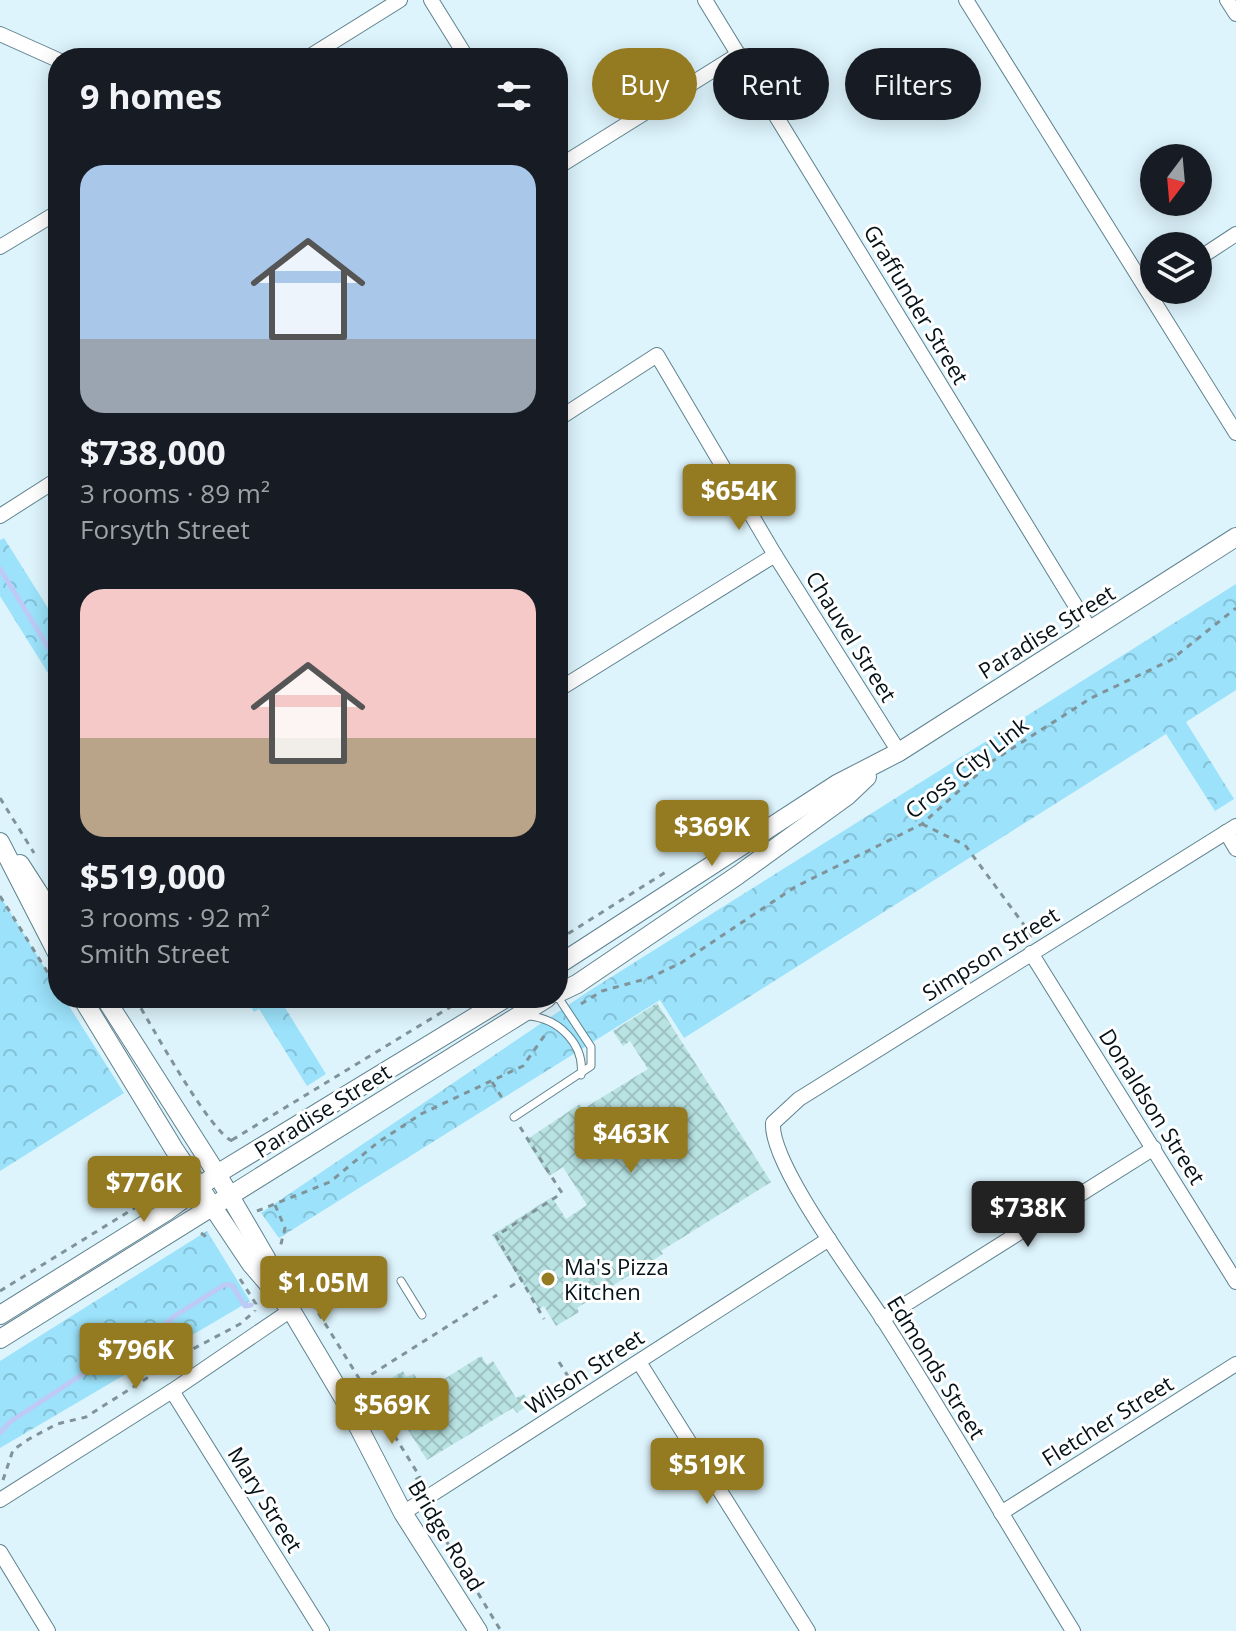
<!DOCTYPE html>
<meta charset="utf-8">
<style>
body{margin:0;font-family:"Open Sans",sans-serif;background:#242831;color:#f1f3f6;height:100vh;display:flex;flex-direction:column;font-size:30px;white-space:nowrap}
*{box-sizing:border-box;margin:0}
p{font-size:26px;color:#9ea1a6}
.icon{flex:none;width:44px;height:44px;fill:none;stroke:currentColor;stroke-width:2;stroke-linecap:round;stroke-linejoin:round}
.map{position:relative;flex:1;overflow:hidden}
.side{position:absolute;left:48px;top:48px;width:520px;height:960px;display:flex;flex-direction:column;background:#171b24;border-radius:32px;box-shadow:0 4px 20px #0003}
.side>*{flex:none}
.banner{position:absolute;left:592px;top:48px;width:524px;height:72px;display:flex;gap:16px}
.needle{width:52px;rotate:196deg}
.tools{position:absolute;left:1140px;top:144px;display:grid;gap:16px}
.tools a{display:grid;place-items:center;width:72px;height:72px;border-radius:50%;background:#171b24;box-shadow:0 4px 20px #0003;font-size:40px}
.price{position:absolute;translate:-50% -68px;padding:0 18px;border-radius:8px;background:#947b22;color:#fff;font-size:26px;line-height:52px;filter:drop-shadow(0 2px 4px #0008)}
.price::after{content:'';position:absolute;left:50%;top:48px;width:24px;height:18px;margin-left:-12px;background:inherit;clip-path:polygon(0 0,100% 0,50% 100%)}
.price.active{background:#222;color:#fff}
ul{padding:0;list-style:none}
li{display:grid;align-content:center;gap:16px;height:424px;padding:0 32px}
li span{display:grid;place-items:center;height:248px;border-radius:24px;color:#555}
li>.icon{margin-inline-start:auto}
span .icon{width:144px;height:144px;fill:#fffc;stroke-width:1}
li b{font-size:34px}
h2{display:flex;justify-content:space-between;align-items:center;height:96px;padding:0 32px;font-size:34px}
.pill{padding:0 28px;border-radius:36px;background:#171b24;box-shadow:0 4px 20px #0003;font-size:28px;line-height:72px}
.pill.active{background:#947b22;color:#fff}
.map>svg:first-child{display:block}
.park{fill:url(#park-crowns)}
.lines{fill:none;stroke-linecap:round;stroke-linejoin:round}
.stream{stroke:#becaf5;stroke-width:5}
.building{fill:url(#building-cross-hatch)}
.service-casing{stroke:#5f828e;stroke-width:9}
.minor-casing{stroke:#5f828e;stroke-width:16}
.tertiary-casing{stroke:#5f828e;stroke-width:20}
.path{stroke:#80939a;stroke-width:3;stroke-dasharray:6 6;stroke-linecap:butt}
.service{stroke:#fff;stroke-width:7}
.minor{stroke:#fff;stroke-width:14}
.tertiary{stroke:#fff;stroke-width:18}
.poi-dot{fill:#947b22;stroke:#fff;stroke-width:3}
.labels{text-anchor:middle;dominant-baseline:central;stroke-width:6;stroke-linejoin:round;paint-order:stroke}
.street-label{font-size:22px;fill:#051217;stroke:#fff}
.poi-label{font-size:22px;fill:#051217;stroke:#fff;text-anchor:start}
</style>
<div class="map">
<svg width="1236" height="1631" viewBox="0 0 1236 1631">
<defs>
<pattern id="park-crowns" width="20" height="18" patternUnits="userSpaceOnUse" patternTransform="scale(2)"><rect width="20" height="18" fill="#9be2fa"/><path d="M2 6a3 3 0 1 1 6 0M12 15a3 3 0 1 1 6 0" fill="none" stroke="#84c1d6"/></pattern>
<pattern id="building-cross-hatch" width="8" height="8" patternUnits="userSpaceOnUse" patternTransform="scale(2)"><rect width="8" height="8" fill="#b9e3e3"/><path d="M0 0l8 8M0 8l8-8" fill="none" stroke="#9ec2c2"/></pattern>
</defs>
<rect width="100%" height="100%" fill="#ddf4fc"/>
<g class="park">
<path d="M4,538L58,624V689L0,596V540Z"/>
<path d="M1236,584V690L1186,722L1234,799L1215,811L1166,734L684,1038L660,1000L279,1238L261,1213L589,991Z"/>
<path d="M0,896L58,989V998H64L124,1093L0,1171Z"/>
<path d="M246,998H279L326,1074L307,1086L259,1009L254,1012Z"/>
<path d="M207,1231L250,1301L0,1448V1361Z"/>
</g>
<g class="lines">
<g class="stream">
<path d="M0,569L58,663"/>
<path d="M0,1433L10,1422L92,1368L121,1364L140,1352L173,1317L224,1285H232L245,1306L251,1305"/>
</g>
</g>
<g class="building">
<path d="M657,1003L771,1182L661,1251L663,1254L577,1308L579,1312L556,1326L544,1306L539,1309L492,1235L552,1197L566,1219L587,1205L563,1167L549,1176L526,1140L580,1104L583,1109L648,1069L630,1041L623,1046L613,1031Z"/>
<path d="M481,1356L487,1365L493,1361L516,1398L524,1394L530,1404L517,1413L513,1408L427,1460L380,1385L403,1371L406,1377L414,1374L425,1391Z"/>
</g>
<g class="lines">
<g class="service-casing">
<g id="service">
<path d="M528,1016C559,1018 585,1045 581,1075"/>
<path d="M514,1117L591,1066V1047L558,997"/>
<path d="M401,1281L422,1315"/>
</g>
</g>
<g class="minor-casing">
<g id="minor">
<path d="M431,0L467,58"/>
<path d="M705,0L1091,631"/>
<path d="M966,0L1236,433"/>
<path d="M1227,0L1236,14"/>
<path d="M0,34L58,60"/>
<path d="M307,58L400,0"/>
<path d="M558,167L739,54"/>
<path d="M0,247L58,212"/>
<path d="M1198,259L1236,234"/>
<path d="M558,419L657,355L775,555L899,752"/>
<path d="M0,516L58,479"/>
<path d="M558,690L775,555"/>
<path d="M1226,832L1236,849"/>
<path d="M1031,953L1236,1282"/>
<path d="M882,1319L1154,1148"/>
<path d="M639,1362L808,1631"/>
<path d="M172,1391L322,1631"/>
<path d="M0,1500L172,1391L291,1310"/>
<path d="M403,1513L829,1239"/>
<path d="M1001,1513L1236,1364"/>
<path d="M0,1552L48,1631"/>
<path d="M1073,1631C1009,1527 948,1421 882,1318C857,1279 770,1164 773,1123L799,1099L1236,826"/>
</g>
</g>
<g class="tertiary-casing">
<g id="tertiary">
<path d="M0,842L58,955"/>
<path d="M20,864L58,923"/>
<path d="M558,965L837,784L899,752L1236,537"/>
<path d="M558,993L577,984L738,875L847,796L867,777"/>
<path d="M82,998L174,1149L251,1264L291,1310L344,1399L403,1513L478,1631"/>
<path d="M105,998L217,1174L266,1258L278,1286"/>
<path d="M0,1315L167,1211L217,1174L506,998"/>
<path d="M0,1339L547,998"/>
</g>
</g>
<g class="path">
<path d="M0,798L34,853"/>
<path d="M922,824L965,845L1030,933V939"/>
<path d="M0,896L58,989"/>
<path d="M558,940L669,870"/>
<path d="M135,998C150,1023 212,1136 233,1141"/>
<path d="M581,1004L602,991L649,978L681,963L795,887L922,824L991,762L1091,698L1171,660L1236,608"/>
<path d="M492,1082L504,1101"/>
<path d="M520,1127L562,1193L496,1236L544,1319"/>
<path d="M232,1140L465,998"/>
<path d="M167,1192L163,1185L170,1173"/>
<path d="M275,1205L285,1228L280,1248"/>
<path d="M257,1211L330,1182L377,1143L421,1114L523,1066L547,1032"/>
<path d="M201,1233L211,1240"/>
<path d="M287,1262L420,1477L415,1480L417,1486"/>
<path d="M240,1279L256,1304L255,1311"/>
<path d="M510,1287L522,1279"/>
<path d="M0,1291L146,1201L163,1185"/>
<path d="M559,1362L571,1381"/>
<path d="M363,1383L372,1374L497,1295"/>
<path d="M3,1480L13,1450L29,1439L57,1424L86,1417L191,1350L240,1324L255,1311"/>
<path d="M428,1511L501,1631"/>
</g>
<use href="#service" class="service"/>
<use href="#minor" class="minor"/>
<use href="#tertiary" class="tertiary"/>
</g>
<circle class="poi-dot" cx="548" cy="1279" r="8"/>
<g class="labels">
<g class="street-label">
<text transform="translate(917 304) rotate(59)">Graffunder Street</text>
<text transform="translate(1046 631) rotate(-32)">Paradise Street</text>
<text transform="translate(852 636) rotate(58)">Chauvel Street</text>
<text transform="translate(966 767) rotate(-38)">Cross City Link</text>
<text transform="translate(990 953) rotate(-32)">Simpson Street</text>
<text transform="translate(1153 1106) rotate(58)">Donaldson Street</text>
<text transform="translate(322 1110) rotate(-32)">Paradise Street</text>
<text transform="translate(937 1367) rotate(58)">Edmonds Street</text>
<text transform="translate(584 1371) rotate(-33)">Wilson Street</text>
<text transform="translate(1107 1420) rotate(-32)">Fletcher Street</text>
<text transform="translate(266 1499) rotate(58)">Mary Street</text>
<text transform="translate(447 1535) rotate(59)">Bridge Road</text>
</g>
<g class="poi-label">
<text x="564" y="1266">Ma's Pizza<tspan x="564" dy="25">Kitchen</tspan></text>
</g>
</g>
</svg>
<div class="tools">
<a><svg class="needle" viewBox="-14 -14 28 28"><path d="M0-13l5 13h-10z" fill="#e53935"/><path d="M0 13l5-13h-10z" fill="#9ea1a6"/></svg></a>
<a><svg class="icon" aria-label="layers" viewBox="0 0 24 24"><path d="M12 4l9 5-9 5-9-5zM3 14l9 5 9-5"/></svg></a>
</div>
<b class="price" style="left:739px;top:532px">$654K</b>
<b class="price" style="left:712px;top:868px">$369K</b>
<b class="price" style="left:631px;top:1175px">$463K</b>
<b class="price" style="left:144px;top:1224px">$776K</b>
<b class="price active" style="left:1028px;top:1249px">$738K</b>
<b class="price" style="left:324px;top:1324px">$1.05M</b>
<b class="price" style="left:136px;top:1391px">$796K</b>
<b class="price" style="left:392px;top:1446px">$569K</b>
<b class="price" style="left:707px;top:1506px">$519K</b>
<div class="banner">
<a class="pill active">Buy</a>
<a class="pill">Rent</a>
<a class="pill">Filters</a>
</div>
<section class="side">
<h2>9 homes<svg class="icon" aria-label="filters" viewBox="0 0 24 24"><path d="M4 7h16M4 17h16"/><circle cx="9" cy="7" r="2"/><circle cx="15" cy="17" r="2"/></svg></h2>
<ul>
<li><span style="background:linear-gradient(#a9c7e8 70%,#9aa5b1 0)"><svg class="icon" aria-label="home" viewBox="0 0 24 24"><path d="M3 11l9-7 9 7M6 9v11h12V9"/></svg></span><div><b>$738,000</b><p>3 rooms · 89 m²</p><p>Forsyth Street</p></div></li>
<li><span style="background:linear-gradient(#f6c9c9 60%,#b9a48a 0)"><svg class="icon" aria-label="home" viewBox="0 0 24 24"><path d="M3 11l9-7 9 7M6 9v11h12V9"/></svg></span><div><b>$519,000</b><p>3 rooms · 92 m²</p><p>Smith Street</p></div></li>
</ul>
</section>
</div>
